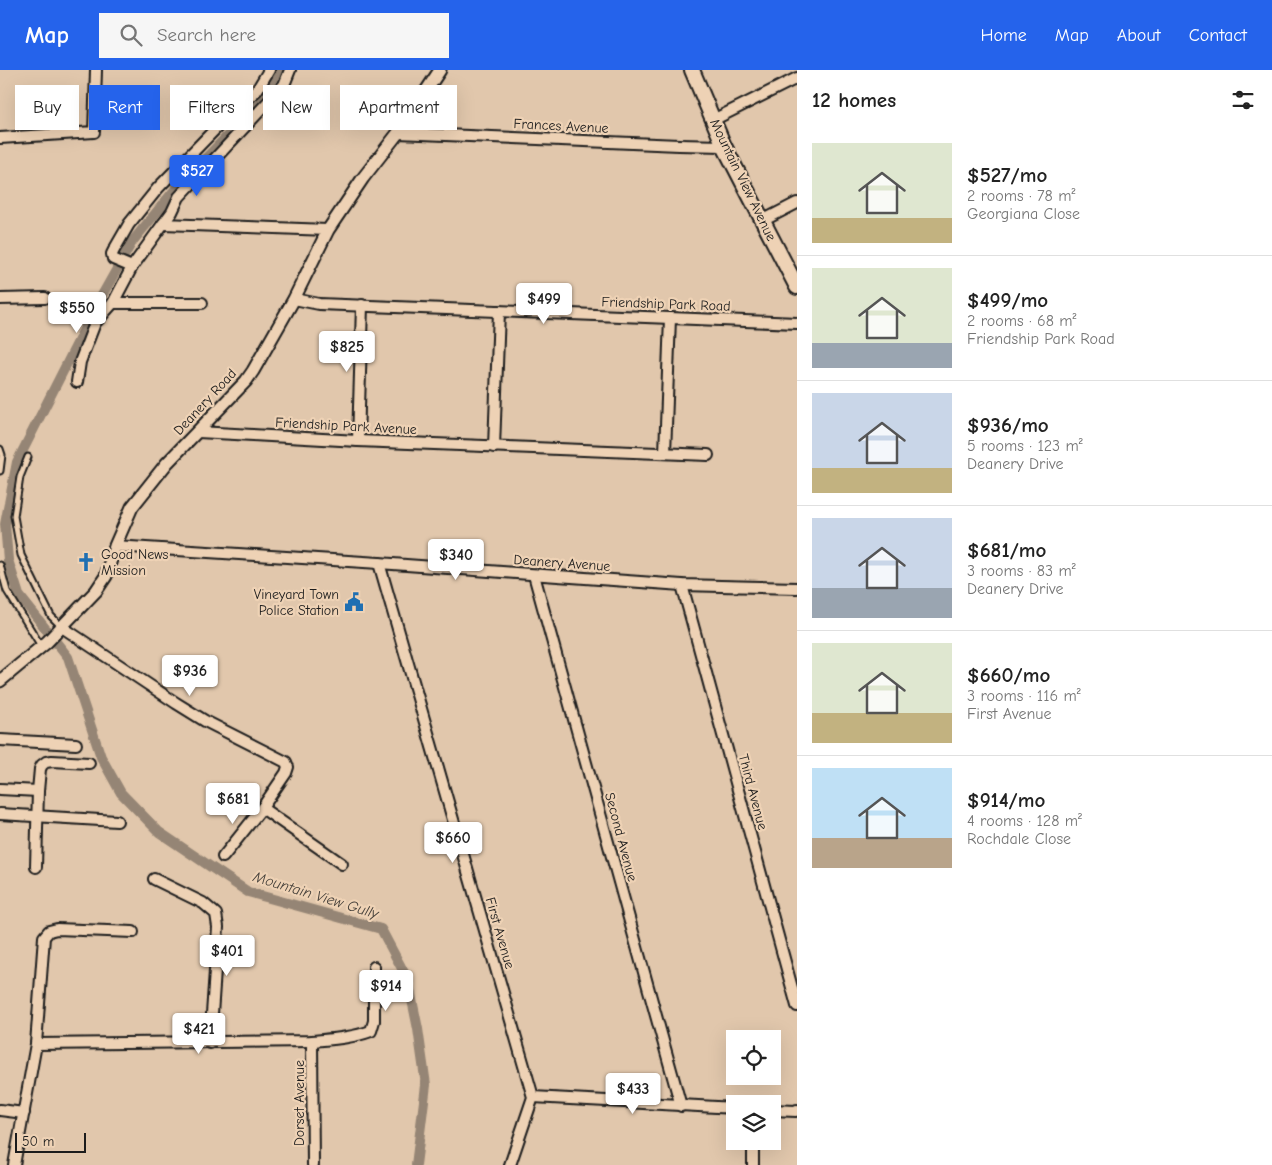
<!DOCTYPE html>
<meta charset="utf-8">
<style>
body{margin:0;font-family:"Comic Neue",sans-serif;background:#f6f6f6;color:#222;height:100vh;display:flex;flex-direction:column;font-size:19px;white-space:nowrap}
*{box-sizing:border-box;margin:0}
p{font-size:16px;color:#767676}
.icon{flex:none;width:28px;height:28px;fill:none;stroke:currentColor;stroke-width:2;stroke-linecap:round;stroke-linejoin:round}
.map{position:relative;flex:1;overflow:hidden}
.panel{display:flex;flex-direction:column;background:#fff;width:475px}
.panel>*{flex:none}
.guide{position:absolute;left:15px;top:15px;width:475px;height:45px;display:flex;gap:10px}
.tools{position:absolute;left:726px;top:960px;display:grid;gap:10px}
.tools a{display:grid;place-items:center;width:55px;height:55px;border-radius:0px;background:#fff;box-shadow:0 5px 20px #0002;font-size:25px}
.scale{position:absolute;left:15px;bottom:12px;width:71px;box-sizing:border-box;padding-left:5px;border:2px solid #1c1c1c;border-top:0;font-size:14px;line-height:18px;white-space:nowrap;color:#1c1c1c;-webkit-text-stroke:4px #eed2b5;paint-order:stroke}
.price{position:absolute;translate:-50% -42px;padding:0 11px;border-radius:5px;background:#fff;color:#222;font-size:16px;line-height:32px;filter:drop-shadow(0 1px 2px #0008)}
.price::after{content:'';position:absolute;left:50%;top:30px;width:15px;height:11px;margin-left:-8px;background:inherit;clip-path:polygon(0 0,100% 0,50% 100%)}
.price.selected{background:#2563eb;color:#fff}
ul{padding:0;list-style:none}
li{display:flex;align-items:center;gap:15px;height:125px;padding:0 15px}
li+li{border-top:1px solid #e0e0e0}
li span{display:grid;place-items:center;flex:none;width:140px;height:100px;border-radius:0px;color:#555}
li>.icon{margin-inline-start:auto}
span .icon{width:60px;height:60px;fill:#fffc;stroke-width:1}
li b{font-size:21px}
h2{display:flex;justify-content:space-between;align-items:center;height:60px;padding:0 15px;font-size:21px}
.pill{padding:0 18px;border-radius:0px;background:#fff;box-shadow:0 5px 20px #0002;font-size:18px;line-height:45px}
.pill.selected{background:#2563eb;color:#fff}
header{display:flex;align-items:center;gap:30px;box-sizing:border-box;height:70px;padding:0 25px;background:#2563eb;color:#fff}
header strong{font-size:24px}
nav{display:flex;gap:28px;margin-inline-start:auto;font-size:18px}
.search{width:350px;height:45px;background:#f6f6f6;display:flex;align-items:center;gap:12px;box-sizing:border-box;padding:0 18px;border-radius:0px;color:#767676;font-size:19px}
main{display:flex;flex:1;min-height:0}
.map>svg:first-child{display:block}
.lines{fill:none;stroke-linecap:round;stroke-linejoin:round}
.canal{stroke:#958574;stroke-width:10}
.service-casing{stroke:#1c1c1c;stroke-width:9}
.minor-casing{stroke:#1c1c1c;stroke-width:14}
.tertiary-casing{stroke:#1c1c1c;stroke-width:15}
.secondary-casing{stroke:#1c1c1c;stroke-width:18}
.service{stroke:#eed2b5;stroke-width:5}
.minor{stroke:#eed2b5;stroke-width:10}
.tertiary{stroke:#eed2b5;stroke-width:11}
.secondary{stroke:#eed2b5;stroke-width:14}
.labels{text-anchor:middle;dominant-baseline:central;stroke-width:4.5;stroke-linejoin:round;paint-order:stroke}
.street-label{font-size:14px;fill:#1c1c1c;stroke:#eed2b5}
.poi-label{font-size:14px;fill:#1c1c1c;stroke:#eed2b5;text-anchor:start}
.water-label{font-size:15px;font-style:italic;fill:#46413b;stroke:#eed2b5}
</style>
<header>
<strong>Map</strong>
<div class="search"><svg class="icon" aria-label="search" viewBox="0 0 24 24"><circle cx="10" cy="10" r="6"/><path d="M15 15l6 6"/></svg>Search here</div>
<nav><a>Home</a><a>Map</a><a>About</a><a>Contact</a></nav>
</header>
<main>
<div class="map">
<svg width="797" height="1095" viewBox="0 0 797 1095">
<rect width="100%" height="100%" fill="#e1c7ac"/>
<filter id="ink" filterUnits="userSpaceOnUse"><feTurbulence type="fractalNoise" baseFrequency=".02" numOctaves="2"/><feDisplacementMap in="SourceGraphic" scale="10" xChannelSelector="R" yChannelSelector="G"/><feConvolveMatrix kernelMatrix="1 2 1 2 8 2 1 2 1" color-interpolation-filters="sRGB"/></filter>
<g filter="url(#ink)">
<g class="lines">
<path class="canal" d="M281,0L270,22L173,122L132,172L96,236L17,392L5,454L8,490L19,525L68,587L101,687L121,723L159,762L248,822L381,859L408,910L418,959L426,1015L416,1095"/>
<g class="service-casing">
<g id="service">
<path d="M0,379L2,385L0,401"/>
<path d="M28,387L20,407L14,446L21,485L51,546L62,557"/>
<path d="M0,495L7,521L41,576"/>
</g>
</g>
<g class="minor-casing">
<g id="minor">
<path d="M290,0L284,15L179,127L172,142L163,154L328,160"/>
<path d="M713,50L797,8"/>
<path d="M398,63L679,75L724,76"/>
<path d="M0,68L94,62L96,0"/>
<path d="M762,151L797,133"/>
<path d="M163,154L132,197L113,233H202"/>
<path d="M132,197L113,189L112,184L114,180L129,154L158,118L225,49L257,20L269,0"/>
<path d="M0,229L45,228"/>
<path d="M294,229L319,234L797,253"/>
<path d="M77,312L80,292L95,253L113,233"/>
<path d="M198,362L358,371L708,385"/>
<path d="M358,371L362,235"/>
<path d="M494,377L499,241"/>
<path d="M665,383L670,248"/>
<path d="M115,476L379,493L682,515L797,518"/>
<path d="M379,493L533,1027L510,1095"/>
<path d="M534,505L681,1036"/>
<path d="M682,515L797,936"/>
<path d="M62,557L176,633L205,651L286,692L288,697L286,703L262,738L223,787"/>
<path d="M0,670L76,674"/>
<path d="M0,719L38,721"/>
<path d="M262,738L342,794"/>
<path d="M0,744L117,751"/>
<path d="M36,797L38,721L40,699L42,695L46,692L52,691L89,693"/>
<path d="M154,809L203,833L216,844L218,857L210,973"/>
<path d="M312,971L313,1095"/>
<path d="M36,974L312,971C332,969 352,968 371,961L374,951V897"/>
<path d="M533,1027L735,1038"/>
<path d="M0,1040L24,1043"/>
<path d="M772,1040L796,1041L797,1040"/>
<path d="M753,1071V1095"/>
<path d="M14,1095L36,974L44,867L49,861L57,859L133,862"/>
</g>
</g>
<g class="tertiary-casing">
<path id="tertiary" d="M0,611L47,572L96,521L106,506L115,476L132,437L167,393L246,311L253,301L294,229L328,160L363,108L398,63L440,0"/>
</g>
<g class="secondary-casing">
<path id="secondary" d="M692,0L724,76L797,217"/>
</g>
<use href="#service" class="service"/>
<use href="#minor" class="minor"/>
<use href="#tertiary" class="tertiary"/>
<use href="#secondary" class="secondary"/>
</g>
</g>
<defs>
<g id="church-bare" transform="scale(1.5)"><path d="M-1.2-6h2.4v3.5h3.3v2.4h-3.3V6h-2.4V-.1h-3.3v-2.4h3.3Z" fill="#1f6fb2" stroke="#eed2b5" stroke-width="2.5" paint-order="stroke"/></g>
<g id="civic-bare" transform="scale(1.5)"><path d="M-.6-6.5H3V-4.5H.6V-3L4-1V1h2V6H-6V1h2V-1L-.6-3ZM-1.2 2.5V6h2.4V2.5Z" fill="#1f6fb2" stroke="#eed2b5" stroke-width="2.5" paint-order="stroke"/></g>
</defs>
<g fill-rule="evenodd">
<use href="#church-bare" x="86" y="492"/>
<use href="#civic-bare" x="354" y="532"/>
</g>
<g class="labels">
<g class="street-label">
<text transform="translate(561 56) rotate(3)">Frances Avenue</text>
<text transform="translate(743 110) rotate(64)">Mountain View Avenue</text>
<text transform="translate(666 234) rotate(2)">Friendship Park Road</text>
<text transform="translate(205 332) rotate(-47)">Deanery Road</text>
<text transform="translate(346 356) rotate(3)">Friendship Park Avenue</text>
<text transform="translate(562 493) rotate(4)">Deanery Avenue</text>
<text transform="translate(753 722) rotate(75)">Third Avenue</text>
<text transform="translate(621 767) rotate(75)">Second Avenue</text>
<text transform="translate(500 863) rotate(74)">First Avenue</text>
<text transform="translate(299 1033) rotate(-90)">Dorset Avenue</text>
</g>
<g class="poi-label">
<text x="101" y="484">Good News<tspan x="101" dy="16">Mission</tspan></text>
<text x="339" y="524" text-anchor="end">Vineyard Town<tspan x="339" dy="16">Police Station</tspan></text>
</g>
<g class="water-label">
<text transform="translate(316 825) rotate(17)">Mountain View Gully</text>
</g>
</g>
</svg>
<div class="tools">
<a><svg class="icon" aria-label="locate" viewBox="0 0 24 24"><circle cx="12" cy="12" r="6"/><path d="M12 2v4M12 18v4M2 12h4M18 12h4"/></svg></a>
<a><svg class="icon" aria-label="layers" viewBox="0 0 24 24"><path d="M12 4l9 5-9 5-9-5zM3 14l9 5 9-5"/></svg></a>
</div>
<div class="scale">50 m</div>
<b class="price selected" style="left:197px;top:127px">$527</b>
<b class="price" style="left:544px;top:255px">$499</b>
<b class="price" style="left:77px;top:264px">$550</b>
<b class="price" style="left:347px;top:303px">$825</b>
<b class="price" style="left:456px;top:511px">$340</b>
<b class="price" style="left:190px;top:627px">$936</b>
<b class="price" style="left:233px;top:755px">$681</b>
<b class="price" style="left:453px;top:794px">$660</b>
<b class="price" style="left:227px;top:907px">$401</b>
<b class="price" style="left:386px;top:942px">$914</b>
<b class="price" style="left:199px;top:985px">$421</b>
<b class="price" style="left:633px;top:1045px">$433</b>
<div class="guide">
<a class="pill">Buy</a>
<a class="pill selected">Rent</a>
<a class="pill">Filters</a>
<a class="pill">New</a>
<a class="pill">Apartment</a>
</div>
</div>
<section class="panel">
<h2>12 homes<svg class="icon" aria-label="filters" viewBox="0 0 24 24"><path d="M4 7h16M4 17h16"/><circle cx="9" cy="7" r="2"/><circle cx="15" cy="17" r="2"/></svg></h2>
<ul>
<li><span style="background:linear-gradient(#dfe7d0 75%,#c2b280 0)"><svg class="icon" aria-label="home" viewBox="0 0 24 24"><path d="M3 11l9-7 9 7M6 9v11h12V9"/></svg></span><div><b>$527/mo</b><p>2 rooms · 78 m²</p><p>Georgiana Close</p></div></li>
<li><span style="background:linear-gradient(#dfe7d0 75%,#9aa5b1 0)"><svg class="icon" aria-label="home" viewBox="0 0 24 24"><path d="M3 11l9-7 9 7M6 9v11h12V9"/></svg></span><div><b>$499/mo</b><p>2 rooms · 68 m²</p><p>Friendship Park Road</p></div></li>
<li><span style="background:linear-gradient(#c9d6e8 75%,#c2b280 0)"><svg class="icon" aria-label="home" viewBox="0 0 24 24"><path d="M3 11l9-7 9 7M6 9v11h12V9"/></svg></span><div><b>$936/mo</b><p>5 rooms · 123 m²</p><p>Deanery Drive</p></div></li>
<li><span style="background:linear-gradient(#c9d6e8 70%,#9aa5b1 0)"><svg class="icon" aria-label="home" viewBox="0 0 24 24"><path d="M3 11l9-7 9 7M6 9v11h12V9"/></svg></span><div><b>$681/mo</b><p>3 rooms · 83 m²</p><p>Deanery Drive</p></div></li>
<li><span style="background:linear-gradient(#dfe7d0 70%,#c2b280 0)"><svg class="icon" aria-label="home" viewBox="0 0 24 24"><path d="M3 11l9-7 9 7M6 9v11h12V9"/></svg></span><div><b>$660/mo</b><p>3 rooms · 116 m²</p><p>First Avenue</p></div></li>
<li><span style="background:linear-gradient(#bfe0f5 70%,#b9a48a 0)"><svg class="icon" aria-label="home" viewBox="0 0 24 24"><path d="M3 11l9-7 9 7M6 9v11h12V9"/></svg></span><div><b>$914/mo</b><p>4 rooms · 128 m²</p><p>Rochdale Close</p></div></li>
</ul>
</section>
</main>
